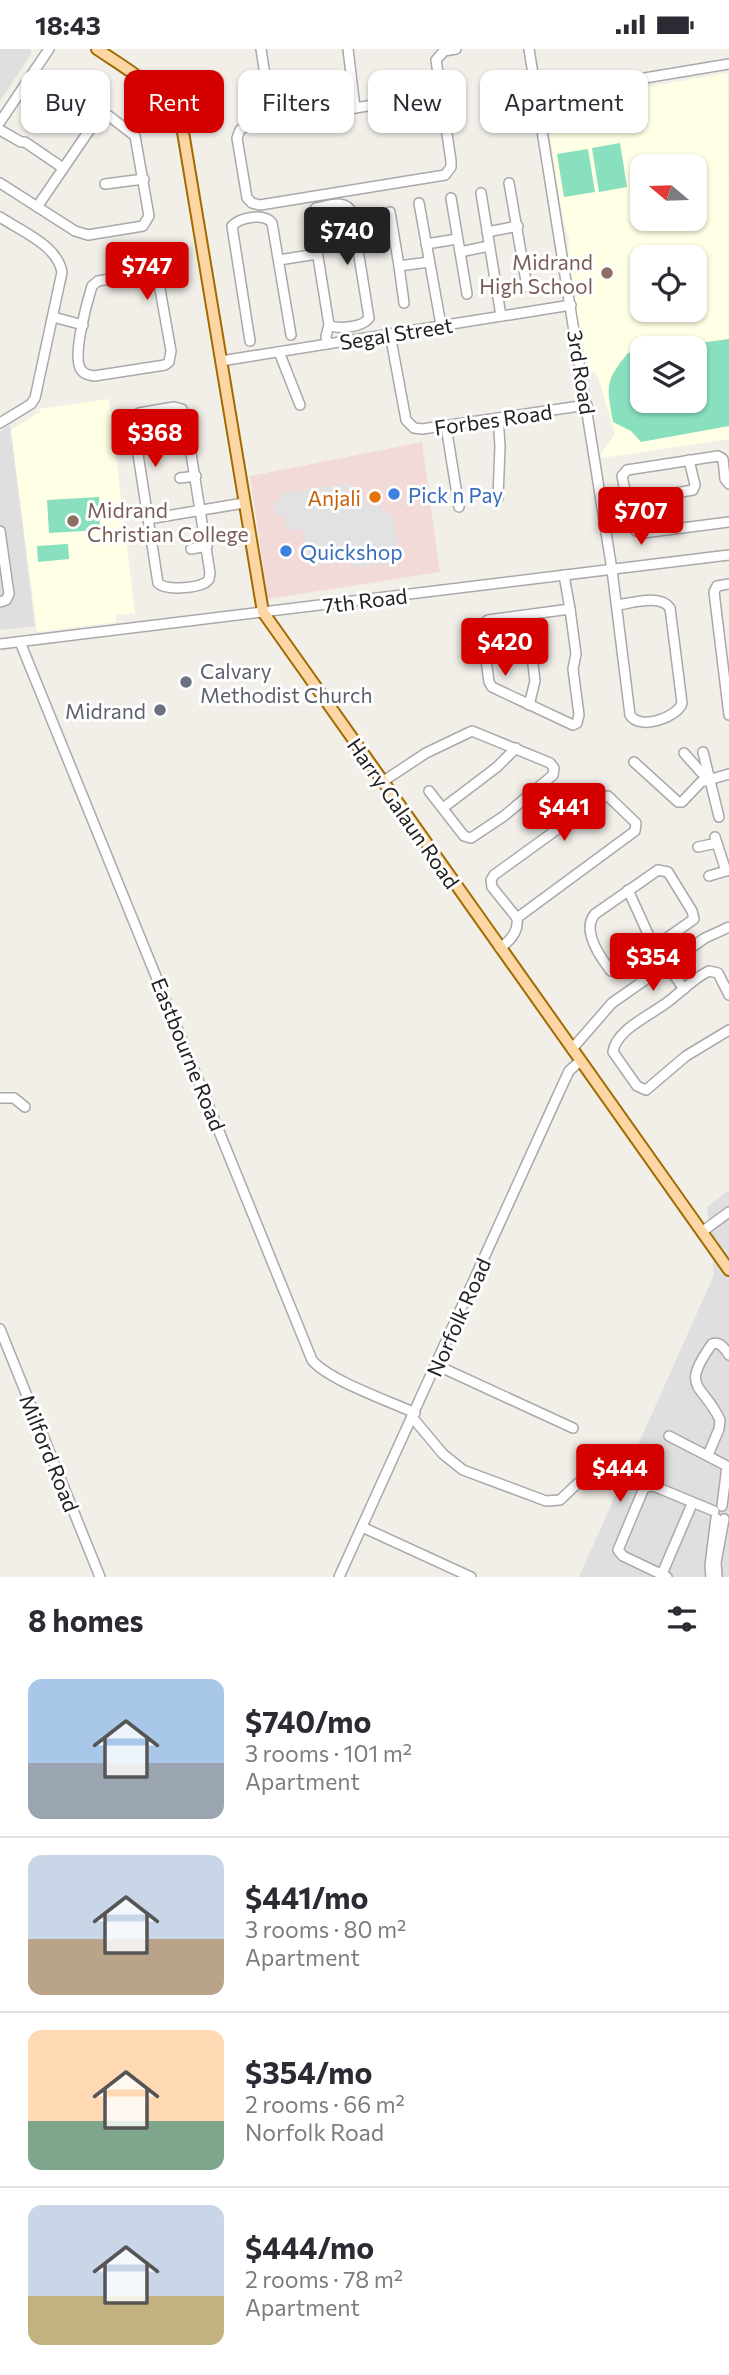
<!DOCTYPE html>
<meta charset="utf-8">
<style>
body{margin:0;font-family:Commissioner,sans-serif;background:#f2f2f3;color:#2b2b33;height:100vh;display:flex;flex-direction:column;font-size:26px;white-space:nowrap}
*{box-sizing:border-box;margin:0}
p{font-size:23px;color:#7c7c81}
.icon{flex:none;width:38px;height:38px;fill:none;stroke:currentColor;stroke-width:2;stroke-linecap:round;stroke-linejoin:round}
.map{position:relative;height:1528px;overflow:hidden}
.details{display:flex;flex-direction:column;background:#fff;flex:1}
.details>*{flex:none}
.top-card{position:absolute;left:21px;top:21px;width:688px;height:63px;display:flex;gap:14px}
.needle{width:46px;rotate:289deg}
.buttons{position:absolute;left:630px;top:105px;display:grid;gap:14px}
.buttons a{display:grid;place-items:center;width:77px;height:77px;border-radius:14px;background:#fff;box-shadow:0 2px 5px #0004;font-size:35px}
.price{position:absolute;translate:-50% -60px;padding:0 16px;border-radius:7px;background:#d40000;color:#fff;font-size:23px;line-height:46px;filter:drop-shadow(0 2px 4px #0008)}
.price::after{content:'';position:absolute;left:50%;top:42px;width:21px;height:16px;margin-left:-10px;background:inherit;clip-path:polygon(0 0,100% 0,50% 100%)}
.price.on{background:#222;color:#fff}
ul{padding:0;list-style:none}
li{display:flex;align-items:center;gap:21px;height:175px;padding:0 28px}
li+li{border-top:2px solid #e1e1e2}
li span{display:grid;place-items:center;flex:none;width:196px;height:140px;border-radius:14px;color:#555}
li>.icon{margin-inline-start:auto}
span .icon{width:84px;height:84px;fill:#fffc;stroke-width:1}
li b{font-size:30px}
h2{display:flex;justify-content:space-between;align-items:center;height:84px;padding:0 28px;font-size:30px}
.pill{padding:0 24px;border-radius:14px;background:#fff;box-shadow:0 2px 5px #0004;font-size:24px;line-height:63px}
.pill.on{background:#d40000;color:#fff}
.status{display:flex;justify-content:space-between;align-items:center;height:49px;padding:0 35px;background:#fff;direction:ltr}
.status svg{height:19px;fill:currentColor}
.map>svg:first-child{display:block}
.residential{fill:#e0dfdf}
.commercial{fill:#f2dad9}
.education{fill:#ffffe5;fill-rule:evenodd}
.pitch{fill:#88e0be}
.parking{fill:#e2e2e2}
.lines{fill:none;stroke-linecap:round;stroke-linejoin:round}
.minor-casing{stroke:#a9a9a9;stroke-width:12}
.major-casing{stroke:#a06b00;stroke-width:14}
.minor{stroke:#fff;stroke-width:9}
.major{stroke:#fcd6a4;stroke-width:10}
.education-dot{fill:#8d6e63;stroke:#fff;stroke-width:2.5}
.shop-dot{fill:#3f7fe0;stroke:#fff;stroke-width:2.5}
.food-dot{fill:#e8710a;stroke:#fff;stroke-width:2.5}
.worship-dot{fill:#6b7280;stroke:#fff;stroke-width:2.5}
.labels{text-anchor:middle;dominant-baseline:central;stroke-width:6;stroke-linejoin:round;paint-order:stroke}
.education-label{font-size:21px;fill:#785e54;stroke:#fff;text-anchor:end}
.street-label{font-size:21px;fill:#222;stroke:#fff}
.shop-label{font-size:21px;fill:#366cbe;stroke:#fff;text-anchor:start}
.food-label{font-size:21px;fill:#c56008;stroke:#fff;text-anchor:end}
.worship-label{font-size:21px;fill:#5b616d;stroke:#fff;text-anchor:start}
</style>
<div class="status"><b>18:43</b><svg viewBox="0 0 49 12"><path d="M0 12V9h3v3zM5 12V6h3v6zM10 12V3h3v9zM15 12V0h3v12zM26 1h20v11H26zM47 4h2v5h-2z"/></svg></div>
<div class="map">
<svg width="729" height="1528" viewBox="0 0 729 1528">
<rect width="100%" height="100%" fill="#f2efe9"/>
<g class="residential">
<path d="M0,0H30L31,5L0,52Z"/>
<path d="M10,376L35,577L0,581V383Z"/>
<path d="M729,1141V1528H579L714,1226L707,1158Z"/>
</g>
<path class="commercial" d="M422,393L440,523L268,550L250,427Z"/>
<g class="education">
<path d="M728,24L729,390L602,409L601,404L615,385L598,328L595,323L582,322L568,200L569,189L564,176L549,82L548,59L553,54ZM642,117H695V170H642ZM642,208H695V261H642ZM642,299H695V352H642Z"/>
<path d="M109,350L135,564L116,566V573L37,583L11,381L40,363L39,360Z"/>
</g>
<g class="pitch">
<path d="M620,94L627,138L599,143L592,99Z"/>
<path d="M588,100L595,143L564,148L557,105Z"/>
<path d="M729,290V377L641,393L631,382L613,373C607,337 604,333 628,304L642,302V352H695V299H662Z"/>
<path d="M99,448L100,481L49,484L47,451Z"/>
<path d="M68,495L69,510L38,513L37,497Z"/>
</g>
<path class="parking" d="M347,435L368,449L365,455L370,458L373,453L393,467L401,512L355,518L348,513L309,516L302,480L287,482L284,466L276,467L273,453L282,451L281,445Z"/>
<g class="lines">
<g class="minor-casing">
<g id="minor">
<path d="M261,0L272,72"/>
<path d="M348,0L355,59"/>
<path d="M529,0L612,521L630,666C640,682 678,668 682,654L670,559C660,545 633,554 617,556"/>
<path d="M440,45L246,77L240,81L237,89L247,149L252,154L260,156L445,126L451,118V112L436,11L444,2L456,0"/>
<path d="M537,47L729,15"/>
<path d="M0,73L49,0"/>
<path d="M0,81L21,93H25L63,119"/>
<path d="M0,134L75,182L88,186L143,177L149,167L135,87L109,67H99L37,158"/>
<path d="M509,134L527,238"/>
<path d="M105,135L144,130"/>
<path d="M481,144L501,267"/>
<path d="M451,149L467,245"/>
<path d="M419,154L441,276"/>
<path d="M390,163L399,217"/>
<path d="M0,168C21,182 57,196 62,223L35,349L31,355L0,374"/>
<path d="M487,183L518,177"/>
<path d="M426,195L457,190"/>
<path d="M460,203L489,197"/>
<path d="M279,211L317,205"/>
<path d="M146,224L153,225L158,229L171,302L169,313L165,316L94,327C88,326 83,325 80,319C73,304 87,253 92,237L98,232Z"/>
<path d="M404,254L399,217L429,213"/>
<path d="M53,268L83,276"/>
<path d="M390,285L406,371L414,379L422,380L587,356"/>
<path d="M250,292L232,177C240,168 264,164 272,174L291,286"/>
<path d="M327,295L326,287L329,276L311,165L316,159C329,157 346,149 352,164L369,269C363,278 339,281 329,276"/>
<path d="M279,303L300,356"/>
<path d="M221,312L571,256"/>
<path d="M174,358L182,360L185,367L210,524C209,529 210,531 205,534C195,539 166,542 158,534L133,373L139,364Z"/>
<path d="M498,369L500,397L498,449"/>
<path d="M446,377L459,458"/>
<path d="M174,395L190,392"/>
<path d="M180,429L196,427"/>
<path d="M729,435L725,430L723,410L718,407L627,421L622,427L632,476L636,482L643,484L729,473"/>
<path d="M602,457L693,441L695,436L689,411"/>
<path d="M148,470L244,454"/>
<path d="M0,482L9,545L6,551L0,553"/>
<path d="M191,500L207,497"/>
<path d="M564,526L570,560"/>
<path d="M570,560L576,605L573,620L579,666L577,674L573,676L492,638L489,633L482,581L483,575L488,571Z"/>
<path d="M527,566L535,632L529,656"/>
<path d="M20,593L312,1311C328,1331 389,1352 415,1364"/>
<path d="M0,595L729,506"/>
<path d="M729,666L714,543L717,537L729,535"/>
<path d="M703,703L719,768"/>
<path d="M684,704L708,731"/>
<path d="M634,713L678,753H682L701,733L729,725"/>
<path d="M382,733L426,704L472,682L550,714L554,719L553,726L504,767L471,789L464,787L429,742"/>
<path d="M608,747L636,774L635,782L517,869L492,838L491,831L494,826L599,750Z"/>
<path d="M443,759L497,718L516,699"/>
<path d="M715,788L726,822"/>
<path d="M698,798L717,794"/>
<path d="M658,821L668,823L692,862L694,870L623,920L617,923L611,922C600,908 581,881 595,865Z"/>
<path d="M709,827L729,821"/>
<path d="M628,841L654,898L684,940"/>
<path d="M500,899C510,892 519,883 517,869"/>
<path d="M729,946L718,924L709,922C694,929 682,942 669,952C653,965 616,980 613,1003L637,1037L646,1041L686,1007L729,981"/>
<path d="M572,1000L612,954L705,889L729,878"/>
<path d="M0,1049H14L25,1058"/>
<path d="M703,1182L729,1163"/>
<path d="M0,1280L100,1528"/>
<path d="M436,1316L573,1379"/>
<path d="M412,1368L443,1405L463,1421L546,1452L560,1451L578,1434"/>
<path d="M669,1387L727,1417L722,1457"/>
<path d="M708,1406L719,1380L720,1371C703,1334 679,1341 712,1295C720,1292 725,1300 729,1306"/>
<path d="M362,1478L471,1528"/>
<path d="M662,1525L692,1455"/>
<path d="M339,1528L557,1048L569,1022L580,1012"/>
<path d="M667,1528L623,1507L618,1501L644,1439L651,1437L656,1438L714,1462"/>
<path d="M711,1528L710,1517L716,1469"/>
<path d="M717,1528L716,1513L724,1470"/>
</g>
</g>
<g class="major-casing">
<path id="major" d="M97,0C131,23 168,42 183,83L263,563L729,1221"/>
</g>
<use href="#minor" class="minor"/>
<use href="#major" class="major"/>
</g>
<g class="education-dot">
<circle cx="607" cy="224" r="7"/>
<circle cx="73" cy="472" r="7"/>
</g>
<g class="shop-dot">
<circle cx="394" cy="445" r="7"/>
<circle cx="286" cy="502" r="7"/>
</g>
<circle class="food-dot" cx="375" cy="448" r="7"/>
<g class="worship-dot">
<circle cx="186" cy="633" r="7"/>
<circle cx="160" cy="661" r="7"/>
</g>
<g class="labels">
<g class="education-label">
<text x="593" y="212">Midrand<tspan x="593" dy="24">High School</tspan></text>
<text x="87" y="460" text-anchor="start">Midrand<tspan x="87" dy="24">Christian College</tspan></text>
</g>
<g class="street-label">
<text transform="translate(396 284) rotate(-9)">Segal Street</text>
<text transform="translate(582 323) rotate(81)">3rd Road</text>
<text transform="translate(493 370) rotate(-8)">Forbes Road</text>
<text transform="translate(365 551) rotate(-7)">7th Road</text>
<text transform="translate(404 764) rotate(55)">Harry Galaun Road</text>
<text transform="translate(189 1005) rotate(68)">Eastbourne Road</text>
<text transform="translate(458 1268) rotate(-66)">Norfolk Road</text>
<text transform="translate(50 1404) rotate(68)">Milford Road</text>
</g>
<g class="shop-label">
<text x="408" y="445">Pick n Pay</text>
<text x="300" y="502">Quickshop</text>
</g>
<g class="food-label">
<text x="361" y="448">Anjali</text>
</g>
<g class="worship-label">
<text x="200" y="621">Calvary<tspan x="200" dy="24">Methodist Church</tspan></text>
<text x="146" y="661" text-anchor="end">Midrand</text>
</g>
</g>
</svg>
<div class="buttons">
<a><svg class="needle" viewBox="-14 -14 28 28"><path d="M0-13l5 13h-10z" fill="#e53935"/><path d="M0 13l5-13h-10z" fill="#7c7c81"/></svg></a>
<a><svg class="icon" aria-label="locate" viewBox="0 0 24 24"><circle cx="12" cy="12" r="6"/><path d="M12 2v4M12 18v4M2 12h4M18 12h4"/></svg></a>
<a><svg class="icon" aria-label="layers" viewBox="0 0 24 24"><path d="M12 4l9 5-9 5-9-5zM3 14l9 5 9-5"/></svg></a>
</div>
<b class="price on" style="left:347px;top:218px">$740</b>
<b class="price" style="left:147px;top:253px">$747</b>
<b class="price" style="left:155px;top:420px">$368</b>
<b class="price" style="left:641px;top:498px">$707</b>
<b class="price" style="left:505px;top:629px">$420</b>
<b class="price" style="left:564px;top:794px">$441</b>
<b class="price" style="left:653px;top:944px">$354</b>
<b class="price" style="left:620px;top:1455px">$444</b>
<div class="top-card">
<a class="pill">Buy</a>
<a class="pill on">Rent</a>
<a class="pill">Filters</a>
<a class="pill">New</a>
<a class="pill">Apartment</a>
</div>
</div>
<section class="details">
<h2>8 homes<svg class="icon" aria-label="filters" viewBox="0 0 24 24"><path d="M4 7h16M4 17h16"/><circle cx="9" cy="7" r="2"/><circle cx="15" cy="17" r="2"/></svg></h2>
<ul>
<li><span style="background:linear-gradient(#a9c7e8 60%,#9aa5b1 0)"><svg class="icon" aria-label="home" viewBox="0 0 24 24"><path d="M3 11l9-7 9 7M6 9v11h12V9"/></svg></span><div><b>$740/mo</b><p>3 rooms · 101 m²</p><p>Apartment</p></div></li>
<li><span style="background:linear-gradient(#c9d6e8 60%,#b9a48a 0)"><svg class="icon" aria-label="home" viewBox="0 0 24 24"><path d="M3 11l9-7 9 7M6 9v11h12V9"/></svg></span><div><b>$441/mo</b><p>3 rooms · 80 m²</p><p>Apartment</p></div></li>
<li><span style="background:linear-gradient(#ffd9b3 65%,#7fa58c 0)"><svg class="icon" aria-label="home" viewBox="0 0 24 24"><path d="M3 11l9-7 9 7M6 9v11h12V9"/></svg></span><div><b>$354/mo</b><p>2 rooms · 66 m²</p><p>Norfolk Road</p></div></li>
<li><span style="background:linear-gradient(#c9d6e8 65%,#c2b280 0)"><svg class="icon" aria-label="home" viewBox="0 0 24 24"><path d="M3 11l9-7 9 7M6 9v11h12V9"/></svg></span><div><b>$444/mo</b><p>2 rooms · 78 m²</p><p>Apartment</p></div></li>
</ul>
</section>
